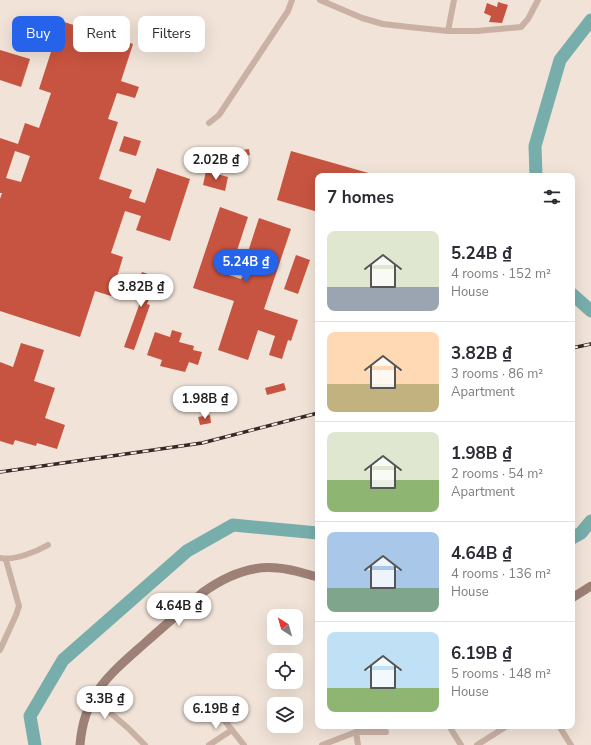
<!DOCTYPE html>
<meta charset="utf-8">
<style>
body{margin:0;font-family:"Nunito Sans",sans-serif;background:#f7f7f7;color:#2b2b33;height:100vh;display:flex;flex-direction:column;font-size:15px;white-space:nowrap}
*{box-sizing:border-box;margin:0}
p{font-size:13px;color:#7c7c81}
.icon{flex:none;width:22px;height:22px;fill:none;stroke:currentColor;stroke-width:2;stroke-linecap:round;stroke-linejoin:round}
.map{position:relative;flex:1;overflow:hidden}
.sheet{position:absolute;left:315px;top:173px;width:260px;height:556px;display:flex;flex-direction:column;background:#fff;border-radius:8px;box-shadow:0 4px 16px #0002}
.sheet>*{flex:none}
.top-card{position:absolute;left:12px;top:16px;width:243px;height:36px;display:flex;gap:8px}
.needle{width:26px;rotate:323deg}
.fabs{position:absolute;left:267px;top:609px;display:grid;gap:8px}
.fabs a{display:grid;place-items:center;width:36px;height:36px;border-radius:8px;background:#fff;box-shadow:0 4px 16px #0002;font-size:20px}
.price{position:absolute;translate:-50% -34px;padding:0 9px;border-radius:14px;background:#fff;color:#222;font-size:13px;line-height:26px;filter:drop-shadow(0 1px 2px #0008)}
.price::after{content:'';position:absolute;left:50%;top:24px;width:12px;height:9px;margin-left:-6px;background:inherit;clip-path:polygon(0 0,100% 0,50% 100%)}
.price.on{background:#2563eb;color:#fff}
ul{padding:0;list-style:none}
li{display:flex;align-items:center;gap:12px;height:100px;padding:0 12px}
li+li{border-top:1px solid #e1e1e2}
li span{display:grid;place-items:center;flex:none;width:112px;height:80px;border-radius:8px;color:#555}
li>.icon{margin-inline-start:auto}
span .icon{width:48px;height:48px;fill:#fffc;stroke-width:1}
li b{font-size:17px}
h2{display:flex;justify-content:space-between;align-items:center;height:48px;padding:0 12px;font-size:17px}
.tag{padding:0 14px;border-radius:8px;background:#fff;box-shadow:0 4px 16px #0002;font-size:14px;line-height:36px}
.tag.on{background:#2563eb;color:#fff}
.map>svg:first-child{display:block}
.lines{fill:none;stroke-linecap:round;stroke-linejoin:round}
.river{stroke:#77aeab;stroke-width:13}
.building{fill:#c75440;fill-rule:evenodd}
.street{stroke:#c9b1a4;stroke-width:6}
.secondary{stroke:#9d8076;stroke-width:9}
.rail-casing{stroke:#342926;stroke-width:3.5}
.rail{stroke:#f9ede4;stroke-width:2;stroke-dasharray:6;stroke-linecap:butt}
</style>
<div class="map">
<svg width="591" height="745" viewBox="0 0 591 745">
<rect width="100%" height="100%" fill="#f1e3d8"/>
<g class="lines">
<g class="river">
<path d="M536,176L535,146L560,60L591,20"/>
<path d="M572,294L591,311"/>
<path d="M572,538L581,533L591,521"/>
<path d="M35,745L30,716L63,660L187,551L233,525L318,533"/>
</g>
</g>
<g class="building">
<path d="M498,2L508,5L502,23L489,22L491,16L484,13L487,3L497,7Z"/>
<path d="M61,21L133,44L121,81L139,87L135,98L117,93L108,119L118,122L99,179L132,190L129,198L145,203L157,168L190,179L170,241L136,230L141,216L125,211L111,253L123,257L111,296L95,291L80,337L0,311V199L2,193H0V138L18,144L25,123L39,128L51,93L39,89ZM15,151L30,156L21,182L6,178Z"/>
<path d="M0,50L30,59L21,87L0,80Z"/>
<path d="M124,136L141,141L136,156L119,151Z"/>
<path d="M249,149L250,155L236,157L235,151Z"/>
<path d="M291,151L372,174V176H318V212L277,200Z"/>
<path d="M206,171L228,177L225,191L203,185Z"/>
<path d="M220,207L248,217L229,275L241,279L242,277L246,278L251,263L245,261L259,218L291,229L264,309L298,320L291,341L288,340L282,359L269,355L275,336L258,330L248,360L218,350L234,301L193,288Z"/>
<path d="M296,255L310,260L298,294L284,289Z"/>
<path d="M142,272L157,277L147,304L150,305L134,350L124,347L142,297L134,294Z"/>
<path d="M172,330L182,333L179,342L194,346L193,350L202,352L198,365L189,362L185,372L160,366L162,360L147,355L155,332L170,337Z"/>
<path d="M21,343L44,350L34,381L55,388L45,418L65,425L57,449L37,443L36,446L15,440L13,445L0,441V362L13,367Z"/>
<path d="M284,383L286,390L267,395L265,388Z"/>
<path d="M210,415L211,423L200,425L198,417Z"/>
</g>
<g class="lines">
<g class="street">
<path d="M320,0L362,18L383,24L409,27L448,31H477L521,27L528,19L538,0"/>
<path d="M448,31L454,0"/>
<path d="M209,123L219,115L288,11L292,0"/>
<path d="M0,558C13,561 36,552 48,545"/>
<path d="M0,650L16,615L19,606L6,560"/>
<path d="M93,698L128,728L145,745"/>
<path d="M224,720L244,745"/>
<path d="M449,726L461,745"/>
<path d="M559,726L571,745"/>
<path d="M356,732L358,745"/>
<path d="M209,745L232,730"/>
<path d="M322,745L356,732H386"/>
<path d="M477,745L507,726"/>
</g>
<g class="secondary">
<path d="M572,598L591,586"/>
<path d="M80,745C84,694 109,675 145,643C164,626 183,610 202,593C224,577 251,565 278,568C292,569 305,574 318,577"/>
</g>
<g class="rail-casing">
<g id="rail">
<path d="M572,348L591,344"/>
<path d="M0,472L202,443L318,413"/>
</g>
</g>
<use href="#rail" class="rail"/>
</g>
</svg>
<div class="fabs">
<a><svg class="needle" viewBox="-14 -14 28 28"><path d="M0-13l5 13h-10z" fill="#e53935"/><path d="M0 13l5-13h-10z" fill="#7c7c81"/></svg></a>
<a><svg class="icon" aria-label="locate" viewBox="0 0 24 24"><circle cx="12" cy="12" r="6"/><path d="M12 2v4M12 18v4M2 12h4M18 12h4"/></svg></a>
<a><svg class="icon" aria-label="layers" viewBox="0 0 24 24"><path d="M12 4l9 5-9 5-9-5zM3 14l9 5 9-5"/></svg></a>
</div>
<b class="price" style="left:216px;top:181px">2.02B ₫</b>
<b class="price on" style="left:246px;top:283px">5.24B ₫</b>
<b class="price" style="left:141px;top:308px">3.82B ₫</b>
<b class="price" style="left:205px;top:420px">1.98B ₫</b>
<b class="price" style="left:179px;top:627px">4.64B ₫</b>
<b class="price" style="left:105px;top:720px">3.3B ₫</b>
<b class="price" style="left:216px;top:730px">6.19B ₫</b>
<div class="top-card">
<a class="tag on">Buy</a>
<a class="tag">Rent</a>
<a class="tag">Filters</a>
</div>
<section class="sheet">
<h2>7 homes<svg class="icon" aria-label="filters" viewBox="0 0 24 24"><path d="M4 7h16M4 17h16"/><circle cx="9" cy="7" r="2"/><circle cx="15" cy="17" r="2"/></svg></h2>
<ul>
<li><span style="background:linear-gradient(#dfe7d0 70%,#9aa5b1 0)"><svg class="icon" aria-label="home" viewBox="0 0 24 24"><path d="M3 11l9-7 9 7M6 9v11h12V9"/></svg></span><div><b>5.24B ₫</b><p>4 rooms · 152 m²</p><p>House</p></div></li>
<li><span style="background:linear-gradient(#ffd9b3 65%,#c2b280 0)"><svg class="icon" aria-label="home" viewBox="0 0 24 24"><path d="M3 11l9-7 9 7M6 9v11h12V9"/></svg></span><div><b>3.82B ₫</b><p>3 rooms · 86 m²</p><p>Apartment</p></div></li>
<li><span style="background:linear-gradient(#dfe7d0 60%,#8fb573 0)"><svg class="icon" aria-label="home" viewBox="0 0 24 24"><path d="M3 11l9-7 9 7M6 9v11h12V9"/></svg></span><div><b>1.98B ₫</b><p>2 rooms · 54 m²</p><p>Apartment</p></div></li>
<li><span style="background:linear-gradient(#a9c7e8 70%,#7fa58c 0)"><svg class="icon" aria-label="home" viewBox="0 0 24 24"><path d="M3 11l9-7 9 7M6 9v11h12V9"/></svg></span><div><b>4.64B ₫</b><p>4 rooms · 136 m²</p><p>House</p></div></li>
<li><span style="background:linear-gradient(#bfe0f5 70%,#8fb573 0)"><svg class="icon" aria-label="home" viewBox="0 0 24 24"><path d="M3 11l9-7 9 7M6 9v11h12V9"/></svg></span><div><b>6.19B ₫</b><p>5 rooms · 148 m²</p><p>House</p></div></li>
</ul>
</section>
</div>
